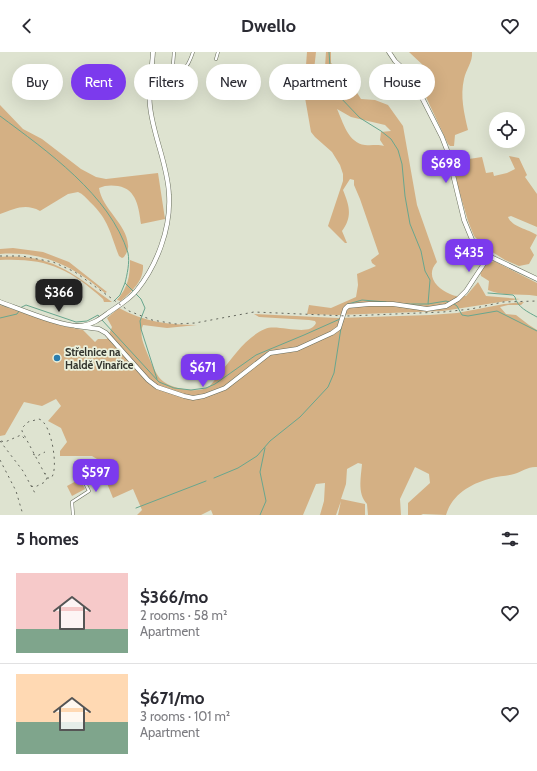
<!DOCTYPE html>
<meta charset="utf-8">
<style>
body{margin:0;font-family:Cabin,sans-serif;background:#f7f7f7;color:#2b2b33;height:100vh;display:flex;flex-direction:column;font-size:15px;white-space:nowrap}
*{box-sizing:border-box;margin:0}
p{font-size:13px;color:#7c7c81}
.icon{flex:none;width:22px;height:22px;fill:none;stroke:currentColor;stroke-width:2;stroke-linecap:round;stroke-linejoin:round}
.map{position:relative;height:463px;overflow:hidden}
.sheet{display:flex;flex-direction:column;background:#fff;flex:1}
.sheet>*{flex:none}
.guide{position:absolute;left:12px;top:12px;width:513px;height:36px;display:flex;gap:8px}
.controls{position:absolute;left:489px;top:60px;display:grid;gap:8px}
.controls a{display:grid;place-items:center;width:36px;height:36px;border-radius:50%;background:#fff;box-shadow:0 4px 16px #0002;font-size:20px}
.price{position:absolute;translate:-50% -34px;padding:0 9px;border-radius:8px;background:#7c3aed;color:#fff;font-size:13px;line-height:26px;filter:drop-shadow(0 1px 2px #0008)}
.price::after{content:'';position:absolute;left:50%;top:24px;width:12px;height:9px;margin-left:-6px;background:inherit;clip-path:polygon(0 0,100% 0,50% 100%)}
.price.on{background:#222;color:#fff}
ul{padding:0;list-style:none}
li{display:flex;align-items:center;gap:12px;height:100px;padding:0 16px}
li+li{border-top:1px solid #e1e1e2}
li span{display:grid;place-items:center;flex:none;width:112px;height:80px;border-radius:0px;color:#555}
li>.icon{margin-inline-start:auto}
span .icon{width:48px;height:48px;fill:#fffc;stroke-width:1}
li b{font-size:17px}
h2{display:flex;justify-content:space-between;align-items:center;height:48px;padding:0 16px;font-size:17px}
.tag{padding:0 14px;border-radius:18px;background:#fff;box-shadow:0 4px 16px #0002;font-size:14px;line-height:36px}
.tag.on{background:#7c3aed;color:#fff}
header{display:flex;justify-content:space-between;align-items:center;height:52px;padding:0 16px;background:#fff;font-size:18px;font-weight:700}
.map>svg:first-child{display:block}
.green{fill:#d4b084;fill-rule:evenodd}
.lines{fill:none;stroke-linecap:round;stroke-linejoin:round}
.stream{stroke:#68a68e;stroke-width:1}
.street-casing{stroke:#676c5b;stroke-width:3.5}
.secondary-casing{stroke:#676c5b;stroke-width:5}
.street{stroke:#fff;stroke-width:2.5}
.secondary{stroke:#fff;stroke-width:4}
.rail{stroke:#64675d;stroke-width:1;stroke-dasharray:2 4;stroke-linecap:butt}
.poi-dot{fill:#2b7dae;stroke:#ebf1dd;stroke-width:1.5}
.labels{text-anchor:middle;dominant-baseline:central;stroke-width:3.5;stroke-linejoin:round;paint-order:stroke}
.poi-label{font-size:11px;font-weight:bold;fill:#32342d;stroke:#ebf1dd;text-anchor:start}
</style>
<header><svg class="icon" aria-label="back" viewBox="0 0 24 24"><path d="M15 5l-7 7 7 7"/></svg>Dwello<svg class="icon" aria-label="heart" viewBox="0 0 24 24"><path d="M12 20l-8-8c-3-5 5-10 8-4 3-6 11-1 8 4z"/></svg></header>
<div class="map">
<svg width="537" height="463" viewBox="0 0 537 463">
<rect width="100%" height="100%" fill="#dee3d0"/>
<g class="green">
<path d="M307,0H316L313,27L324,30L326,0H331V11L335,14L341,16L361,47L375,48L388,53L403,74L417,153L437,210C425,223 436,236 450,242C455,245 461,244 466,244L478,230L486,244L520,247L443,259L338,263L307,262L309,253L331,256L356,245L358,233L357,222L376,214L372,211L371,208L379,202L360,147L354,133V128L350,127L343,138C349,153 353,164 342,179L347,191H345L328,174L343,129V122L340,113L332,100L315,85L311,80L304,40ZM337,57L351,65L385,73L391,79L381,80L380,88L384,94C377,92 372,94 365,93C348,91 343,70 337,57Z"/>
<path d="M409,0H472C473,10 466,17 464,27C460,44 464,61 468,78L455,83L454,94H450L448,92L418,28L417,22L426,16Z"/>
<path d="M0,53L23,77L42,87L81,117L96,125L106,127L158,121L165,167L141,172C139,157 137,137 118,134C112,133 105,133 99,136C102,157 127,172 128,193C129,197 126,202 124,205L122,206L119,204C110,181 109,168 90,150C86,146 83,142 78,140L68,142L40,159C25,151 15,157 0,162Z"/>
<path d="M509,104L519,106L527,123L525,125L537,142V175L511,164L508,165C512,175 528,177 537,183L530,196L534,203L529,212L519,214L505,208L486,196L474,184L468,169L457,132L454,114L456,109L482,105L486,121L493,120L494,124L507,121L515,117Z"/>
<path d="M13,196L43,200L69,210L107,240L105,241C73,214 43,199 0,202V197Z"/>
<path d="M0,205C52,201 73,222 112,250H104L103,247C69,216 46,206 0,208Z"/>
<path d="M130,208L143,213C144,229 132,239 121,249L117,248C128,235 130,225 130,208Z"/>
<path d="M494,209L537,231V244C520,241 505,245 488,238L489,229L481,224L480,220L487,212Z"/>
<path d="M524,250L521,253H508L500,255L506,262L516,263L529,273L537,278V415C529,414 521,420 514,422C507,424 499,424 492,426C472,431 452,442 446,463L423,462L421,463H408V451L430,431L429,422L415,415L400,447L401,463H368L367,452C357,442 361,425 362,412L358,411L347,417L346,432L341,447L365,452V463H338L341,449L336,463H320L324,449L325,431L316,432L303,463H213L211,458L201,463H137L142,458L133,437L113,446L97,407L92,404H60V399L67,390L61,376L48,369L61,354L56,347L42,354L24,350L5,383L0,384V253L63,274L83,278L95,290L98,287H107L112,275L107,266L119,256C144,270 169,273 197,273L167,276L143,273C138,284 146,297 150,308C157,324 160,331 178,336C187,338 200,340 208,335C213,332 216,325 220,321C233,305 246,285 265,277C277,271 310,286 316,271L315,269L309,268L259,265L254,262L338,266L430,263L457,261L504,252Z"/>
<path d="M80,427L85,437L72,444L67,434Z"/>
</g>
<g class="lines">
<g class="stream">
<path d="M329,0L331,28L337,42L360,66L381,79L391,87L398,98L402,112L405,144L410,172L421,199L425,219L430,228L428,252L446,249L449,250"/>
<path d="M0,64C47,99 110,143 128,201C130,210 127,223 125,231L134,240"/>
<path d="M488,241L513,243L515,245C517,255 528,260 537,265"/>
<path d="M136,242L141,247L145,256L140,269L141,277L157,327"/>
<path d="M114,249L120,243L125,231"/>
<path d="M348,252L362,248L386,250"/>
<path d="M405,252H428"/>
<path d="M454,252L457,254L462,263L468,264L497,259L537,279"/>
<path d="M20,256L26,253L76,270L87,269L98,263L100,266"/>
<path d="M341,264L345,254"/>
<path d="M0,266L17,262L19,259"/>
<path d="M102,268L159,330L174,336L191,338L206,336L215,332L256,303L304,283L340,267"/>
<path d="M214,426L238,416L257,404L270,389L300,365L328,335L334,321L341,276"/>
<path d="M136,456L206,429"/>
<path d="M260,463L266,449L260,420L265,396"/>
</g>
<g class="street-casing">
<g id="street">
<path d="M216,7L218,0"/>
<path d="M151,22L158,27"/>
<path d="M172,25L174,0"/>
<path d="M151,32C155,28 159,27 165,26C182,23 188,16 193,0"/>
<path d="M73,463L72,450L89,439L78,417"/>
</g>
</g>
<g class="secondary-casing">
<g id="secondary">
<path d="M389,0L395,9L411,24L442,85L447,98L464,168L473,190L489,204L537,227"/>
<path d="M0,250C20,257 61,275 81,274C92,273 100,267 108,261C118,254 129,248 137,238C157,213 171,176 169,143C168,113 153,84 150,54C148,36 152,18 153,0"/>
<path d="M76,274L99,277L106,281L148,328L157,335L184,344L193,346L204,344L225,336L270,301L297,297L332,281L339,276L345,257L348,254L369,252H393L427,257L446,254L458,247L466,239L489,204"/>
</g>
</g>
<use href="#street" class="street"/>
<use href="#secondary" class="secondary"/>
<g class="rail">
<path d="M0,204H22L53,210L75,220L129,259L152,268L176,272L195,271L254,260L347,264L443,260L471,257L503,250L537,249"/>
<path d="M39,367C52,371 59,419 51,426H47L22,379V376L28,370Z"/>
<path d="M0,389L23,419L36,443"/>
<path d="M1,389L5,390L21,383L26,388"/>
<path d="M33,402L37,404L45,400"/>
<path d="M0,408L16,439L23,463"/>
<path d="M31,434L35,435L45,430L47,426L45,421"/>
</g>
</g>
<circle class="poi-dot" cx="57" cy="306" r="4"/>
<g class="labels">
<g class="poi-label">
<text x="65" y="300">Střelnice na<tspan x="65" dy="13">Haldě Vinařice</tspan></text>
</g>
</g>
</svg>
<div class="controls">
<a><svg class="icon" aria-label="locate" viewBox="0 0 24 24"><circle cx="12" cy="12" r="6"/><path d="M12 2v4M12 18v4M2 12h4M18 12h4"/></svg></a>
</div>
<b class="price" style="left:446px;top:132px">$698</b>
<b class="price" style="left:469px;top:221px">$435</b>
<b class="price on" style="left:59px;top:261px">$366</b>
<b class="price" style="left:203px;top:336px">$671</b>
<b class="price" style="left:96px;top:441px">$597</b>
<div class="guide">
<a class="tag">Buy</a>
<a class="tag on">Rent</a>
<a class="tag">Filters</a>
<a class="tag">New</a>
<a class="tag">Apartment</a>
<a class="tag">House</a>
</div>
</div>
<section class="sheet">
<h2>5 homes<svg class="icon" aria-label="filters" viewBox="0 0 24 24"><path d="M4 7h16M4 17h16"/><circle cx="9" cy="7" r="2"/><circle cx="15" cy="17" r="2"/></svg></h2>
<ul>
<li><span style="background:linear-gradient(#f6c9c9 70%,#7fa58c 0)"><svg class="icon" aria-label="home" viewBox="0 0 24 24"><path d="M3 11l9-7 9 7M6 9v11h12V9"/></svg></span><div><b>$366/mo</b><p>2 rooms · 58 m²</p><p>Apartment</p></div><svg class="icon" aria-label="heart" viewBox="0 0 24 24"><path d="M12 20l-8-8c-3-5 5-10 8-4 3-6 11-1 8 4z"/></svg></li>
<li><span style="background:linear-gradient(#ffd9b3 60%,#7fa58c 0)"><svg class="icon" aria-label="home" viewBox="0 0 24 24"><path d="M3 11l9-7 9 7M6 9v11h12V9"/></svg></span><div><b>$671/mo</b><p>3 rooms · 101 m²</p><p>Apartment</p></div><svg class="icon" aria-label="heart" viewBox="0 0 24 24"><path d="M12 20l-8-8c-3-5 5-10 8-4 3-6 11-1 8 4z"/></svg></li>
</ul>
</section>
